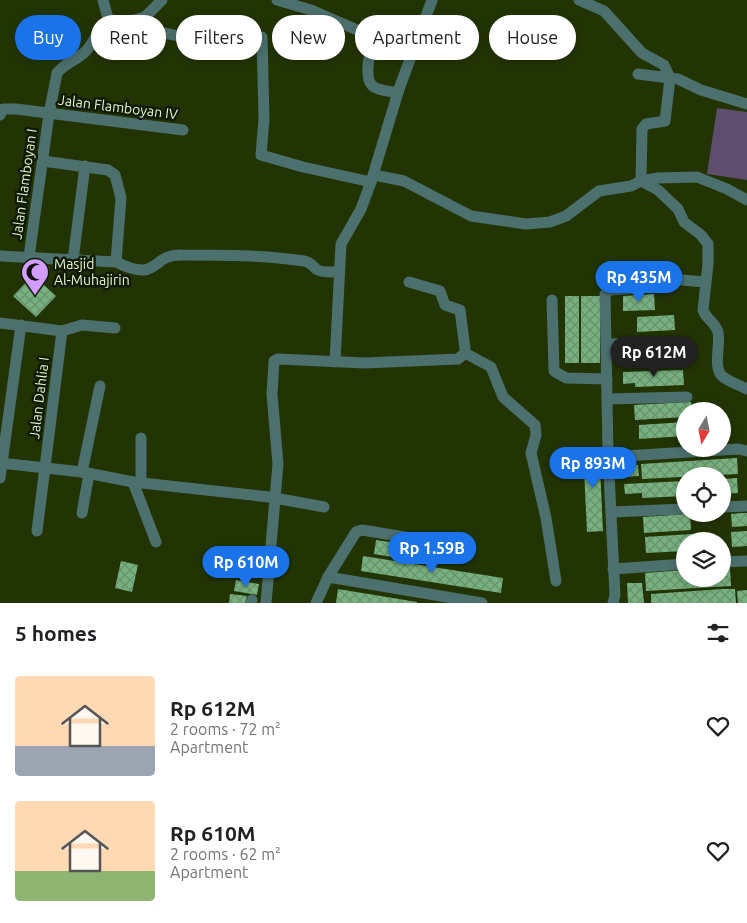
<!DOCTYPE html>
<meta charset="utf-8">
<style>
body{margin:0;font-family:Ubuntu,sans-serif;background:#f6f6f6;color:#202124;height:100vh;display:flex;flex-direction:column;font-size:19px;white-space:nowrap}
*{box-sizing:border-box;margin:0}
p{font-size:16px;color:#757577}
.icon{flex:none;width:28px;height:28px;fill:none;stroke:currentColor;stroke-width:2;stroke-linecap:round;stroke-linejoin:round}
.map{position:relative;height:603px;overflow:hidden}
.details{display:flex;flex-direction:column;background:#fff;flex:1}
.details>*{flex:none}
.top-card{position:absolute;left:15px;top:15px;width:718px;height:45px;display:flex;gap:10px}
.needle{width:32px;rotate:190deg}
.controls{position:absolute;left:676px;top:402px;display:grid;gap:10px}
.controls a{display:grid;place-items:center;width:55px;height:55px;border-radius:50%;background:#fff;box-shadow:0 2px 8px #0003;font-size:25px}
.price{position:absolute;translate:-50% -42px;padding:0 11px;border-radius:18px;background:#1a73e8;color:#fff;font-size:16px;line-height:32px;filter:drop-shadow(0 1px 2px #0008)}
.price::after{content:'';position:absolute;left:50%;top:30px;width:15px;height:11px;margin-left:-8px;background:inherit;clip-path:polygon(0 0,100% 0,50% 100%)}
.price.current{background:#222;color:#fff}
ul{padding:0;list-style:none}
li{display:flex;align-items:center;gap:15px;height:125px;padding:0 15px}
li span{display:grid;place-items:center;flex:none;width:140px;height:100px;border-radius:5px;color:#555}
li>.icon{margin-inline-start:auto}
span .icon{width:60px;height:60px;fill:#fffc;stroke-width:1}
li b{font-size:21px}
h2{display:flex;justify-content:space-between;align-items:center;height:60px;padding:0 15px;font-size:21px}
.tag{padding:0 18px;border-radius:22px;background:#fff;box-shadow:0 2px 8px #0003;font-size:18px;line-height:45px}
.tag.current{background:#1a73e8;color:#fff}
.map>svg:first-child{display:block}
.grass{fill:#5f4d6e}
.building{fill:url(#building-cross-hatch)}
.lines{fill:none;stroke-linecap:round;stroke-linejoin:round}
.minor{stroke:#4c706d;stroke-width:11}
.labels{text-anchor:middle;dominant-baseline:central;stroke-width:5;stroke-linejoin:round;paint-order:stroke}
.street-label{font-size:14px;fill:#e5f6d5;stroke:#0f1a02}
.poi-label{font-size:14px;fill:#e5f6d5;stroke:#0f1a02;text-anchor:start}
</style>
<div class="map">
<svg width="747" height="603" viewBox="0 0 747 603">
<defs>
<pattern id="building-cross-hatch" width="8" height="8" patternUnits="userSpaceOnUse" patternTransform="scale(1.25)"><rect width="8" height="8" fill="#77b180"/><path d="M0 0l8 8M0 8l8-8" fill="none" stroke="#68926d"/></pattern>
</defs>
<rect width="100%" height="100%" fill="#223404"/>
<path class="grass" d="M717,108L747,112V180L707,174Z"/>
<g class="building">
<path d="M33,275L56,296L36,317L13,296Z"/>
<path d="M654,294L655,310L623,311V296Z"/>
<rect x="565" y="296" width="14" height="67"/>
<rect x="581" y="296" width="19" height="67"/>
<path d="M674,315L675,330L637,332V317Z"/>
<path d="M686,348L687,364L638,366V350Z"/>
<path d="M635,351L637,367L625,368L624,352Z"/>
<path d="M683,370L684,385L635,387V383L623,384V372Z"/>
<path d="M691,402L692,411H685V417L635,420L634,405Z"/>
<path d="M685,422V436L639,439V425Z"/>
<path d="M599,447L603,531L587,532L583,448Z"/>
<path d="M737,458L738,474L642,479L641,464Z"/>
<path d="M638,465L639,476L624,477L623,466Z"/>
<path d="M737,478L738,493L722,494V479Z"/>
<path d="M685,481V496L642,498V493L625,494L624,484Z"/>
<path d="M742,513H747V526L732,527L731,514Z"/>
<path d="M690,514L691,530L644,533L643,517Z"/>
<path d="M747,531V546L732,547L731,532Z"/>
<path d="M692,534V541H685V551L646,553L645,537Z"/>
<path d="M376,540L431,548L429,563L374,554Z"/>
<path d="M363,556L503,578L501,593L361,571Z"/>
<path d="M121,561L138,565L132,592L115,588Z"/>
<path d="M722,567H730L731,586L646,591L645,573L685,570V579H722Z"/>
<path d="M236,580L259,584L257,595L234,591Z"/>
<path d="M627,583H642L644,603H628Z"/>
<path d="M338,589L417,602V603H336Z"/>
<path d="M722,589H735L736,603H651V594Z"/>
<path d="M747,590V603H738L737,591Z"/>
<path d="M230,594L247,596L245,603H229Z"/>
</g>
<g class="lines">
<g class="minor">
<path d="M277,0L311,10L371,36L372,40C371,51 362,79 374,87C380,91 391,91 398,93"/>
<path d="M579,0L604,11L642,53L664,65L670,78L665,121L646,124L642,129L641,181L658,190L678,209L684,222L701,235L708,244V264L703,310C706,319 715,322 718,332C721,344 712,368 723,377C730,382 739,385 747,389"/>
<path d="M145,17L149,30C173,35 199,41 223,42C236,42 247,36 262,37L264,119L261,155L303,167L371,182"/>
<path d="M110,26L145,17L162,0"/>
<path d="M638,74L678,79L701,90L747,104"/>
<path d="M0,115L3,109H16L183,130"/>
<path d="M43,161L108,170L115,175L121,198L116,262"/>
<path d="M374,175L404,181L471,216L526,224L550,222L566,216L599,191L631,186L641,181L658,178L697,177L727,189L747,200"/>
<path d="M0,256L116,262C161,284 149,254 182,255C222,255 264,255 304,261C310,262 312,265 316,269C321,273 332,272 338,272"/>
<path d="M29,257L49,114L57,73C65,63 77,60 86,51C96,40 93,34 110,26L103,0"/>
<path d="M73,260L85,166"/>
<path d="M670,279L705,282"/>
<path d="M552,300L554,371L566,378L607,379"/>
<path d="M0,323L62,331L82,325L115,328"/>
<path d="M607,344L678,342"/>
<path d="M465,353L491,367L503,397L535,425L536,435L531,453L546,518L556,581"/>
<path d="M335,362L341,244L361,209L371,182L399,89L432,0"/>
<path d="M607,399L687,397"/>
<path d="M141,438V482"/>
<path d="M608,457L738,449L747,451"/>
<path d="M0,463L82,472L133,482L269,497L324,507"/>
<path d="M82,472L100,386"/>
<path d="M0,478L21,325"/>
<path d="M133,482L156,542"/>
<path d="M722,507L747,506"/>
<path d="M611,512L685,509"/>
<path d="M82,513L89,474"/>
<path d="M37,531L62,331"/>
<path d="M722,562L747,561"/>
<path d="M613,569L685,564"/>
<path d="M328,577L482,603"/>
<path d="M251,603L252,600"/>
<path d="M266,603L278,464L272,394L274,361L278,359L365,363L458,359L465,353V349L460,310L445,305L440,291L409,282"/>
<path d="M316,603L328,577L356,532L362,530L429,541"/>
<path d="M613,603L615,595L608,453L605,294L610,290L652,287"/>
</g>
</g>
<defs>
<g id="mosque-pin" transform="scale(1.4375)"><path d="M0 17L-7.5 6A9.5 9.5 0 1 1 7.5 6Z" fill="#d29dfd" stroke="#0f1a02"/><path d="M3.5-4.9A6 6 0 1 0 3.5 4.9A5 5 0 1 1 3.5-4.9Z" fill="#111"/></g>
</defs>
<g fill-rule="evenodd">
<use href="#mosque-pin" x="35" y="272"/>
</g>
<g class="labels">
<g class="street-label">
<text transform="translate(118 107) rotate(7)">Jalan Flamboyan IV</text>
<text transform="translate(24 184) rotate(-82)">Jalan Flamboyan I</text>
<text transform="translate(39 398) rotate(-83)">Jalan Dahlia I</text>
</g>
<g class="poi-label">
<text x="54" y="264">Masjid<tspan x="54" dy="16">Al-Muhajirin</tspan></text>
</g>
</g>
</svg>
<div class="controls">
<a><svg class="needle" viewBox="-14 -14 28 28"><path d="M0-13l5 13h-10z" fill="#e53935"/><path d="M0 13l5-13h-10z" fill="#757577"/></svg></a>
<a><svg class="icon" aria-label="locate" viewBox="0 0 24 24"><circle cx="12" cy="12" r="6"/><path d="M12 2v4M12 18v4M2 12h4M18 12h4"/></svg></a>
<a><svg class="icon" aria-label="layers" viewBox="0 0 24 24"><path d="M12 4l9 5-9 5-9-5zM3 14l9 5 9-5"/></svg></a>
</div>
<b class="price" style="left:639px;top:303px">Rp 435M</b>
<b class="price current" style="left:654px;top:378px">Rp 612M</b>
<b class="price" style="left:593px;top:489px">Rp 893M</b>
<b class="price" style="left:432px;top:574px">Rp 1.59B</b>
<b class="price" style="left:246px;top:588px">Rp 610M</b>
<div class="top-card">
<a class="tag current">Buy</a>
<a class="tag">Rent</a>
<a class="tag">Filters</a>
<a class="tag">New</a>
<a class="tag">Apartment</a>
<a class="tag">House</a>
</div>
</div>
<section class="details">
<h2>5 homes<svg class="icon" aria-label="filters" viewBox="0 0 24 24"><path d="M4 7h16M4 17h16"/><circle cx="9" cy="7" r="2"/><circle cx="15" cy="17" r="2"/></svg></h2>
<ul>
<li><span style="background:linear-gradient(#ffd9b3 70%,#9aa5b1 0)"><svg class="icon" aria-label="home" viewBox="0 0 24 24"><path d="M3 11l9-7 9 7M6 9v11h12V9"/></svg></span><div><b>Rp 612M</b><p>2 rooms · 72 m²</p><p>Apartment</p></div><svg class="icon" aria-label="heart" viewBox="0 0 24 24"><path d="M12 20l-8-8c-3-5 5-10 8-4 3-6 11-1 8 4z"/></svg></li>
<li><span style="background:linear-gradient(#ffd9b3 70%,#8fb573 0)"><svg class="icon" aria-label="home" viewBox="0 0 24 24"><path d="M3 11l9-7 9 7M6 9v11h12V9"/></svg></span><div><b>Rp 610M</b><p>2 rooms · 62 m²</p><p>Apartment</p></div><svg class="icon" aria-label="heart" viewBox="0 0 24 24"><path d="M12 20l-8-8c-3-5 5-10 8-4 3-6 11-1 8 4z"/></svg></li>
</ul>
</section>
